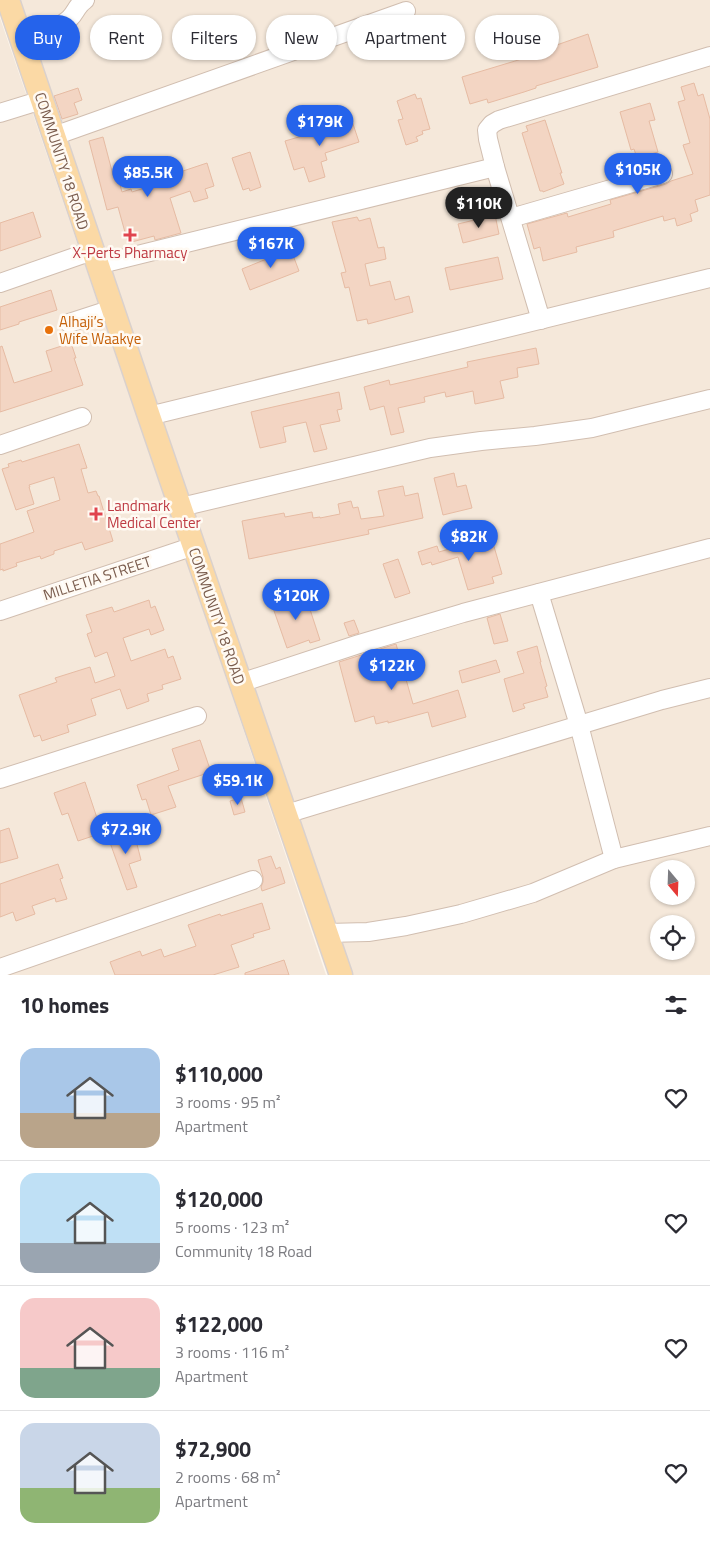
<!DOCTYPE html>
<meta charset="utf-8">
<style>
body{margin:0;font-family:"Titillium Web",sans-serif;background:#f2f2f3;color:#2b2b33;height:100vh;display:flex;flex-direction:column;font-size:19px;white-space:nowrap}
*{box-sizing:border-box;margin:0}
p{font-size:16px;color:#7c7c81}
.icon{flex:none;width:28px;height:28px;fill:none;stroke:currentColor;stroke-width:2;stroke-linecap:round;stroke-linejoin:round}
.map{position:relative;height:975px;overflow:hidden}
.sheet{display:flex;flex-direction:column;background:#fff;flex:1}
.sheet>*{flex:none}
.guide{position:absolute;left:15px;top:15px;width:680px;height:45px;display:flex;gap:10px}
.needle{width:32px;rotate:161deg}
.buttons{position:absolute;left:650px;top:860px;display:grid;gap:10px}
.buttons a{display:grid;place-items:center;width:45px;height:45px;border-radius:50%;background:#fff;box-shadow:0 1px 4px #0004;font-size:25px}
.price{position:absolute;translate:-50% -42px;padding:0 11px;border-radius:18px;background:#2563eb;color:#fff;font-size:16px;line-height:32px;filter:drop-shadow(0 1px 2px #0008)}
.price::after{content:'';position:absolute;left:50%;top:30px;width:15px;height:11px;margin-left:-8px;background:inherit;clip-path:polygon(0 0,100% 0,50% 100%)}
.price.current{background:#222;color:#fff}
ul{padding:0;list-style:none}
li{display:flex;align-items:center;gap:15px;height:125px;padding:0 20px}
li+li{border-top:1px solid #e1e1e2}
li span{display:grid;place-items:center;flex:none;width:140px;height:100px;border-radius:15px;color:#555}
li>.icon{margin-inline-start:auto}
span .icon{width:60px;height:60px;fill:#fffc;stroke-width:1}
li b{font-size:21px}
h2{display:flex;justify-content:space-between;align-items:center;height:60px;padding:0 20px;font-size:21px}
.tag{padding:0 18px;border-radius:22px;background:#fff;box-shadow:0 1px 4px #0004;font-size:18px;line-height:45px}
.tag.current{background:#2563eb;color:#fff}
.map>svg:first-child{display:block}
.residential{fill:#f5e8da;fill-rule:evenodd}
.building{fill:#f3d5c3;stroke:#e6bba3}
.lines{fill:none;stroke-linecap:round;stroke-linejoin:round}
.minor-casing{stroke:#d1beb0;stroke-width:20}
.major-casing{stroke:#dad1cd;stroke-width:25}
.minor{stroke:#fff;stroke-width:18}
.major{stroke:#fbd9a5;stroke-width:22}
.health-dot{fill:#e0444e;stroke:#fffaf3;stroke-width:2}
.food-dot{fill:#e8710a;stroke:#fffaf3;stroke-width:2}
.labels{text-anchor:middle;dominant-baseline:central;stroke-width:5;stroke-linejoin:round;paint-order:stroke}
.street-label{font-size:15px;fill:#7a5c4d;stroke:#fffaf3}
.health-label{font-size:15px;fill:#be3a42;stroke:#fffaf3}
.food-label{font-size:15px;fill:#c56008;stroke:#fffaf3;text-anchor:start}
</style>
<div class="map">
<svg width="710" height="975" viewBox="0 0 710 975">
<rect width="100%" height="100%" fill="#fdf6ec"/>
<g class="residential">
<path d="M19,0H710V975H353ZM659,869H686V896H659ZM659,924H686V951H659Z"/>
<path d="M0,18L196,589L326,975H0Z"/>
</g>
<g class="building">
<path d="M588,34L598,67L536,86V88L524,92L488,103L487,99L470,104L462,77L535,55L534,53Z"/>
<path d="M694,83L698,96L703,94L710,119V195L695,200L698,211L690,214L692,221L677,226L675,218L664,221L663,216L613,231L614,237L576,247L577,252L543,261L540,247L534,249L527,224L567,213L568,217L611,204L610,200L666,184L671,181L693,174L683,145L690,143L678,102L685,100L681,87Z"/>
<path d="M78,88L82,100L74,103L78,114L62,119L54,96Z"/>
<path d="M415,94L417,99L421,98L430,129L422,131L423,134L416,137L418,141L406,145L398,120L403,119L397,101Z"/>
<path d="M650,103L655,120L649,121L658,152L637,158L634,149L631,150L620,112Z"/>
<path d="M351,118L359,142L325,153L327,160L321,162L325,177L309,182L304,167L294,170L285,141L323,130L322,127Z"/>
<path d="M545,120L562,173H560L564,184L543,192V191H540L522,133L528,131L526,126Z"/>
<path d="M103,137L113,175L117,174L122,192L131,189L132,192L167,181L166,179L178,175L177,173L207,163L214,186L205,189L208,198L194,202L190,191L170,198L181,233L155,240L154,236L128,243L118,207L107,210L89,141Z"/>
<path d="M250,152L261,187L250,191L249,188L243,190L232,158Z"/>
<path d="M33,212L41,237L0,251V223Z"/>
<path d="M495,215L499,234L463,243L458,224Z"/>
<path d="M357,217L359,221L370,218L378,248L384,247L386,259L365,264L370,286L390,281L395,300L409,296L413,312L368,324L367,319L357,321L349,287L345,288L341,273L346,272L332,222Z"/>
<path d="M285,250L286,252L291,250L299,271L250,290L242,269L269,258L268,256Z"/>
<path d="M498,257L503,279L450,290L445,268Z"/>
<path d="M51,290L57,310L19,322V324L0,330V307Z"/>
<path d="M71,343L76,358H74L83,385L0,412V347L2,346L14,383L52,371L46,351Z"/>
<path d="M536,348L539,364L517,368L518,377L500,381L504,398L475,404L473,391L446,397L445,392L424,397L425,402L398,408L404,432L391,435L384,406L370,410L364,387L389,380L390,385L468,367L467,362Z"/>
<path d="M339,392L342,409L337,410L340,421L320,425L327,449L314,452L306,422L283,427L286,442L260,448L251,412Z"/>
<path d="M79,444L87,468L81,469L88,493L96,491L98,496H99L113,541L85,550L82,542L54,551V554L41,559L40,556L16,563L17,566L3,571V569L0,570V544L34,532L27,511L60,500L54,477L29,485L30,487H29L34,504L16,510L2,469L9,467L8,464L21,460L22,462Z"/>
<path d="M454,473L457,487L466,485L472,508L443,515L434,478Z"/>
<path d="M403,486L405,496L418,493L423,518L368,530L369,534L249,559L242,521L284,513L285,517L312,512L313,518L320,517V518L340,514L338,504L351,501L353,508L358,507L361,519L384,516L378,491Z"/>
<path d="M479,540L480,547L493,543L502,574L492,577L494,583L468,590L458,557L432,565L431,562L422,565L418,552L437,546L439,552Z"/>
<path d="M398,559L410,593L395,598L383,564Z"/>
<path d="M305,594L320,640L310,643L309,640L287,648L272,605Z"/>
<path d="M149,600L151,608L155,606L164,630L151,635L149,629L123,638L131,661L165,649L168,658L173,656L181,679L162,685L163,689L147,694L149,701L127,709L120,689L91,699L96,715L67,725L69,732L42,741L40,735L34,737L19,695L57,682L55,678L90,667L95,683L115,676L107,652L95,657L87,634L92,632L86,615L112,607L114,612Z"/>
<path d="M500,614L508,641L494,644L487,618Z"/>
<path d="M354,620L359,633L349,636L344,623Z"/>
<path d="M396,644L413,704L458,690L466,717L432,727L428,712L388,723V721L376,724L374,716L355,722L339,662Z"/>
<path d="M537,646L541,662H540L547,686L545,687L548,697L523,704L525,708L513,712L504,679L524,673L517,652Z"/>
<path d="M496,660L500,672L462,683L459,671Z"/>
<path d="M200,740L211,772L168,786L176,807L151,815L146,799L142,800L137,785L179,770L172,749Z"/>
<path d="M85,782L102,833L78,841L68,813L62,815L54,793Z"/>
<path d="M241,798L245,812L234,815L230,801Z"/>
<path d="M9,828L18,858L0,863V831Z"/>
<path d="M133,829L141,860L129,864L137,887L127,890L108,837Z"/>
<path d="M271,856L276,869L280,867L285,883L262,891L261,887L263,882V877L258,860Z"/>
<path d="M58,864L63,878L60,879L67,899L56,902L55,898L32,906L35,914L16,921L13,912L0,917V884Z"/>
<path d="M262,903L270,929L253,934L254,937L231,945L239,967L213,975H115L110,962L140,951L142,956L161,949L164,957L196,946L188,925L220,914L221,916Z"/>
<path d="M284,960L289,975H245V973Z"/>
</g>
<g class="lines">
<g class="minor-casing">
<g id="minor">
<path d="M22,42C37,35 58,30 70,18C76,12 77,5 85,0"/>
<path d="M0,113L42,100"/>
<path d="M54,136L406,11"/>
<path d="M511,218L663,174"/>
<path d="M97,265L495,167"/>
<path d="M0,283L92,251"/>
<path d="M541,320L495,167L488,139L487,130L492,124L499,120L710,56"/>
<path d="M69,323L112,309"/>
<path d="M149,416L710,278"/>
<path d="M0,445L82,417"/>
<path d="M181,507L430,448L481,441L535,436L592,428L710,399"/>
<path d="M539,593L579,725L614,859"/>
<path d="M0,611L194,546"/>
<path d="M240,683L359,644L463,613L710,548"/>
<path d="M0,779L197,716"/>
<path d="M286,814L662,700L710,688"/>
<path d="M327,933L368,932L406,926L461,914L533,893L614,859L710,836"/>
<path d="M0,968L253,880"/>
</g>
</g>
<g class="major-casing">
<path id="major" d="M8,0L149,416L341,975"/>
</g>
<use href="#minor" class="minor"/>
<use href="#major" class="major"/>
</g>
<g class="health-dot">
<path d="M127.5 227.5h5v5h5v5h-5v5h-5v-5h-5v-5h5z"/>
<path d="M93.5 506.5h5v5h5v5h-5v5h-5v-5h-5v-5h5z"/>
</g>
<circle class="food-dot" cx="49" cy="330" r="5"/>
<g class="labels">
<g class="street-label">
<text transform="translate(62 161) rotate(72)">COMMUNITY 18 ROAD</text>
<text transform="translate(97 578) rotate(-18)">MILLETIA STREET</text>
<text transform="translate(217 616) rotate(71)">COMMUNITY 18 ROAD</text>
</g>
<g class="health-label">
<text x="130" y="252">X-Perts Pharmacy</text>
<text x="107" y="505" text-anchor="start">Landmark<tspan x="107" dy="17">Medical Center</tspan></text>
</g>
<g class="food-label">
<text x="59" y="321">Alhaji’s<tspan x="59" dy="17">Wife Waakye</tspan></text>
</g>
</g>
</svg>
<div class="buttons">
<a><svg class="needle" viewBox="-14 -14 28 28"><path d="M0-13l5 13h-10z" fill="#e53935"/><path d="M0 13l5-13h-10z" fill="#7c7c81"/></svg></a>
<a><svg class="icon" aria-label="locate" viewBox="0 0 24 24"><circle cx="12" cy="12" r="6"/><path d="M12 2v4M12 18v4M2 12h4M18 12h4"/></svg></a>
</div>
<b class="price" style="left:320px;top:147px">$179K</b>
<b class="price" style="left:638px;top:195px">$105K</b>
<b class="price" style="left:148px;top:198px">$85.5K</b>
<b class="price current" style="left:479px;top:229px">$110K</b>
<b class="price" style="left:271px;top:269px">$167K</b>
<b class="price" style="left:469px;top:562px">$82K</b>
<b class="price" style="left:296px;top:621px">$120K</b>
<b class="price" style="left:392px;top:691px">$122K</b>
<b class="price" style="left:238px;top:806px">$59.1K</b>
<b class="price" style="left:126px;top:855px">$72.9K</b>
<div class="guide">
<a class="tag current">Buy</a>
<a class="tag">Rent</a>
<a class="tag">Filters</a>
<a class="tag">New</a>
<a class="tag">Apartment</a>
<a class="tag">House</a>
</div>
</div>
<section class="sheet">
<h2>10 homes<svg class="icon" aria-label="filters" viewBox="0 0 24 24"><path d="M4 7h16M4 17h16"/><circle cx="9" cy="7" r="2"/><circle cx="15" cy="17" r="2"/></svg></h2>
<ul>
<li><span style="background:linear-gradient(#a9c7e8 65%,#b9a48a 0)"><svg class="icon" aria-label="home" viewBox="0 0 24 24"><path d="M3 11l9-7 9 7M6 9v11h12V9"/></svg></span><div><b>$110,000</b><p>3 rooms · 95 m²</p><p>Apartment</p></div><svg class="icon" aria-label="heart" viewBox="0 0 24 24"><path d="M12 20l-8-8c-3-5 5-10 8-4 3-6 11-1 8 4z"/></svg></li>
<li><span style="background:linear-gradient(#bfe0f5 70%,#9aa5b1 0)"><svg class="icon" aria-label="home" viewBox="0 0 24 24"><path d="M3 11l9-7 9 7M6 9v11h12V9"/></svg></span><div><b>$120,000</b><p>5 rooms · 123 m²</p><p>Community 18 Road</p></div><svg class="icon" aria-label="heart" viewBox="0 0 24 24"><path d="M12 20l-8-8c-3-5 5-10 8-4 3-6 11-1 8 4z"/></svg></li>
<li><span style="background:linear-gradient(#f6c9c9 70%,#7fa58c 0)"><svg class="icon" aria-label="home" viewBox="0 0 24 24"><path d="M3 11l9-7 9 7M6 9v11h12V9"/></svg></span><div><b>$122,000</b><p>3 rooms · 116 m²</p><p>Apartment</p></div><svg class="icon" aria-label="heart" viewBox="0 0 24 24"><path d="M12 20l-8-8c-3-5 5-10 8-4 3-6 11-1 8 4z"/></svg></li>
<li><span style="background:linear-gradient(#c9d6e8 65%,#8fb573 0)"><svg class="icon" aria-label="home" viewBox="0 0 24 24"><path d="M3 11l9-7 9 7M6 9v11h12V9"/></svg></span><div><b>$72,900</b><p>2 rooms · 68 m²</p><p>Apartment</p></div><svg class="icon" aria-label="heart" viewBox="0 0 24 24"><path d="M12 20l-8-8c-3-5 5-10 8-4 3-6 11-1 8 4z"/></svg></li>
</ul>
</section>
